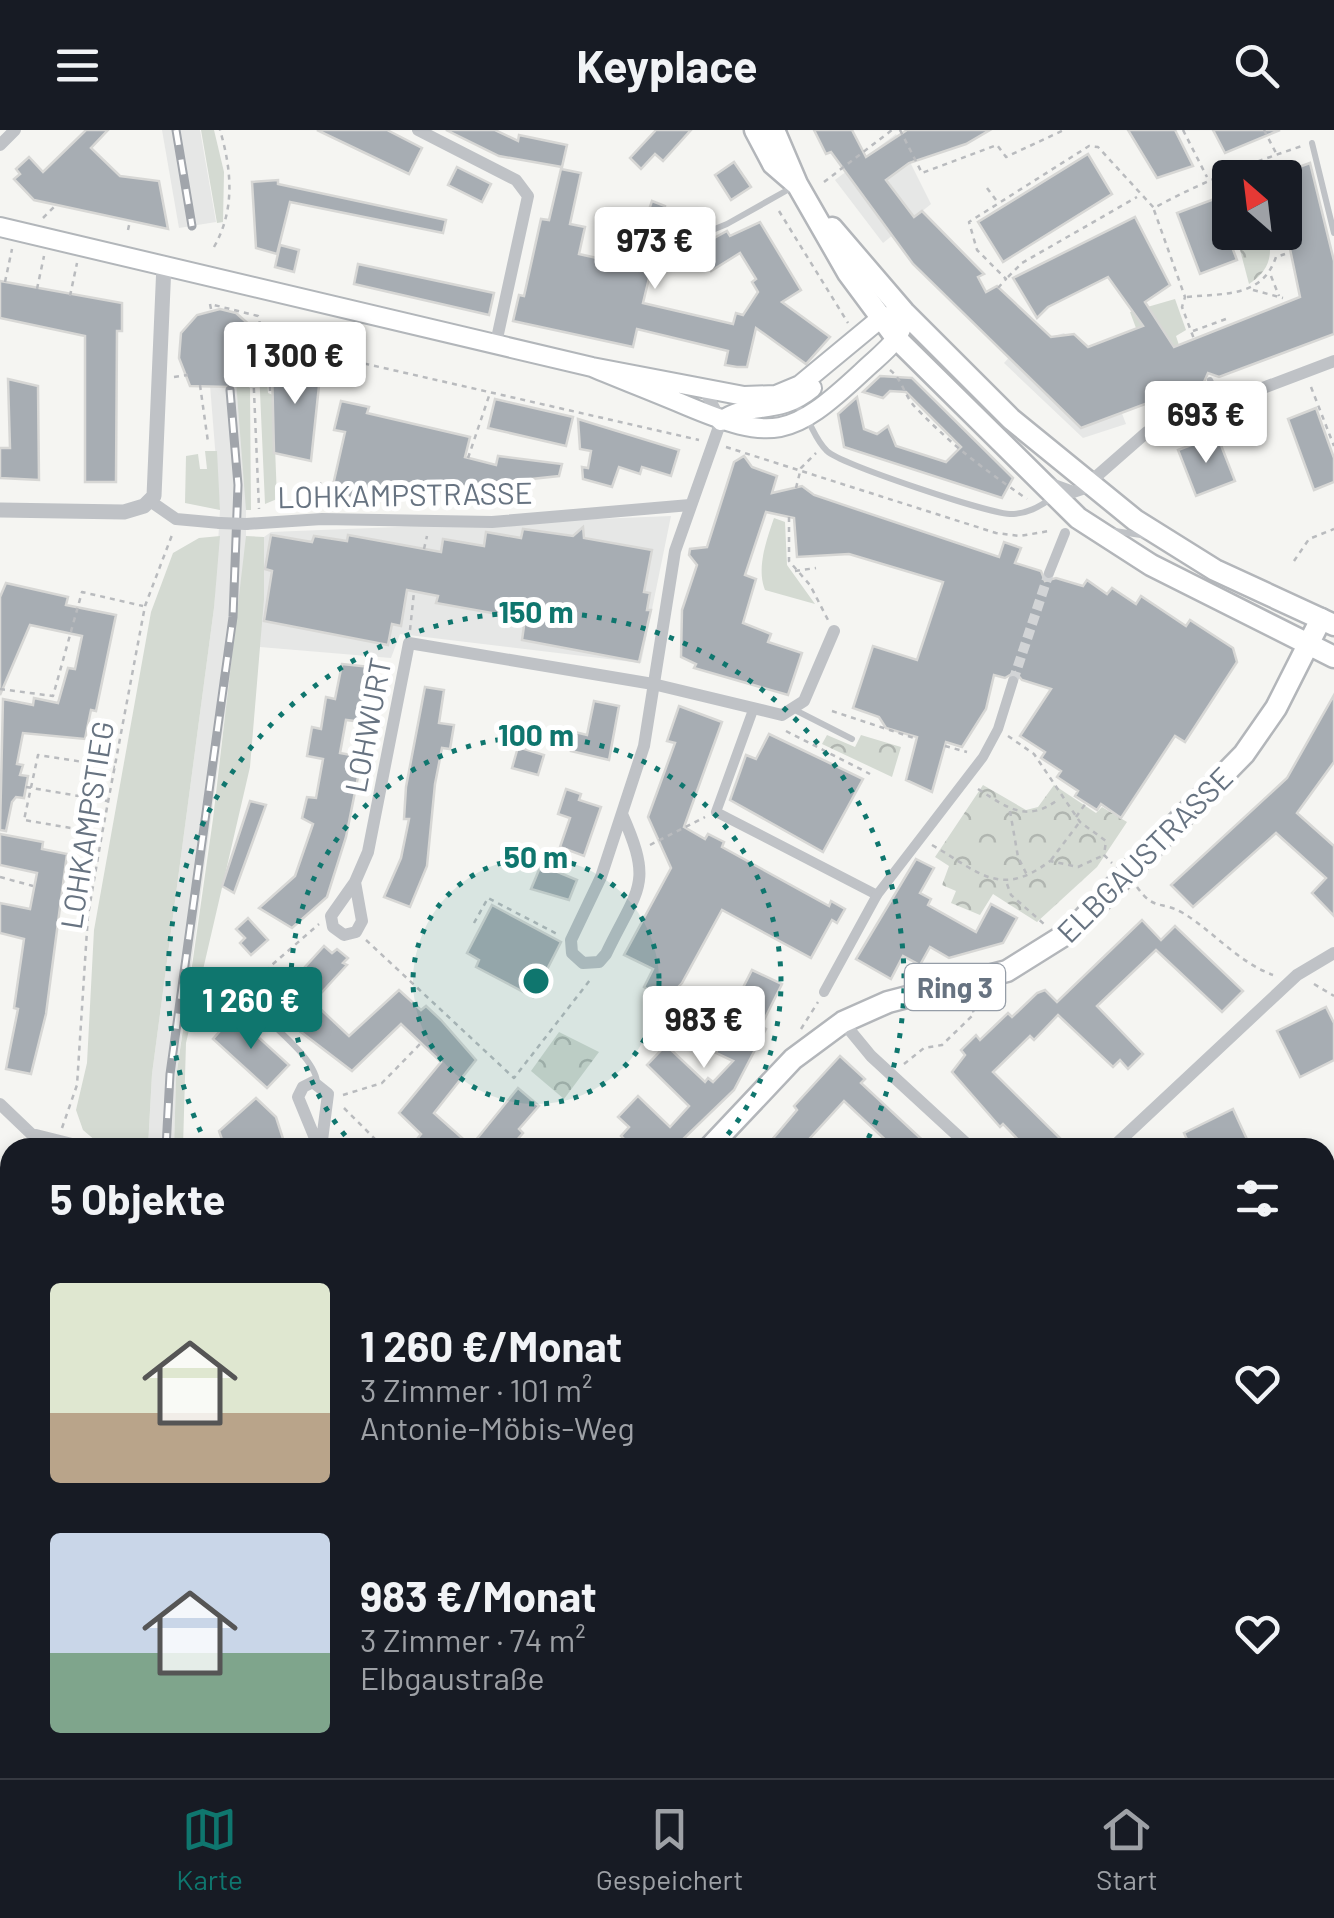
<!DOCTYPE html>
<html lang="de">
<meta charset="utf-8">
<style>
body{margin:0;font-family:Barlow,sans-serif;background:#242831;color:#f1f3f6;height:100vh;display:flex;flex-direction:column;font-size:38px;white-space:nowrap}
*{box-sizing:border-box;margin:0}
p{font-size:32px;color:#9ea1a6}
.icon{flex:none;width:55px;height:55px;fill:none;stroke:currentColor;stroke-width:2;stroke-linecap:round;stroke-linejoin:round}
.map{position:relative;flex:1;overflow:hidden}
.panel{position:absolute;left:0px;top:1008px;width:1335px;height:642px;display:flex;flex-direction:column;background:#171b24;border-radius:30px 30px 0 0;box-shadow:0 5px 15px #0003}
.panel>*{flex:none}
.needle{width:65px;rotate:332deg}
.tools{position:absolute;left:1212px;top:30px;display:grid;gap:20px}
.tools a{display:grid;place-items:center;width:90px;height:90px;border-radius:10px;background:#171b24;box-shadow:0 5px 15px #0003;font-size:50px}
.price{position:absolute;translate:-50% -85px;padding:0 22px;border-radius:10px;background:#fff;color:#222;font-size:32px;line-height:65px;filter:drop-shadow(0 2px 5px #0008)}
.price::after{content:'';position:absolute;left:50%;top:60px;width:30px;height:22px;margin-left:-15px;background:inherit;clip-path:polygon(0 0,100% 0,50% 100%)}
.price.active{background:#0f766e;color:#fff}
ul{padding:0;list-style:none}
li{display:flex;align-items:center;gap:30px;height:250px;padding:0 50px}
li span{display:grid;place-items:center;flex:none;width:280px;height:200px;border-radius:10px;color:#555}
li>.icon{margin-inline-start:auto}
span .icon{width:120px;height:120px;fill:#fffc;stroke-width:1}
li b{font-size:42px}
h2{display:flex;justify-content:space-between;align-items:center;height:120px;padding:0 50px;font-size:42px}
header{display:flex;justify-content:space-between;align-items:center;height:130px;padding:0 50px;background:#171b24;font-size:45px;font-weight:700}
.tabs{display:flex;justify-content:space-around;align-items:center;height:140px;border-top:2px solid #363941;background:#171b24;font-size:28px;color:#9ea1a6}
.tabs a{display:grid;justify-items:center;gap:5px}
.tabs .active{color:#0f766e}
.map>svg:first-child{display:block}
.built{fill:#e6e7e6}
.green{fill:#d4dad2}
.forest{fill:url(#forest-crowns)}
.building{fill:#a7adb3;stroke:#d7d7d5;stroke-width:2.5}
.lines{fill:none;stroke-linecap:round;stroke-linejoin:round}
.pedestrian-tunnel{stroke:#d2d4d6;stroke-width:10;stroke-dasharray:10 5;stroke-linecap:butt}
.secondary-casing{stroke:#b2b6ba;stroke-width:22}
.primary-casing{stroke:#b3b6ba;stroke-width:25}
.path{stroke:#b9bbbe;stroke-width:2.5;stroke-dasharray:5 5;stroke-linecap:butt}
.service{stroke:#bfc2c6;stroke-width:6}
.pedestrian{stroke:#bfc2c6;stroke-width:10}
.minor{stroke:#bfc2c6;stroke-width:12}
.tertiary{stroke:#bfc2c6;stroke-width:15}
.secondary{stroke:#fff;stroke-width:18}
.primary{stroke:#fff;stroke-width:20}
.rail-casing{stroke:#a1a5ab;stroke-width:9}
.rail{stroke:#fff;stroke-width:5;stroke-dasharray:15;stroke-linecap:butt}
.minor-bridge{stroke:#bfc2c6;stroke-width:12}
.ring{fill:none;stroke:#0f766e;stroke-width:5;stroke-dasharray:5 10}
.labels{text-anchor:middle;dominant-baseline:central;stroke-width:10;stroke-linejoin:round;paint-order:stroke}
.shield{fill:#fff;stroke:#959da7;stroke-width:2.5}
.shield-label{font-size:28px;font-weight:bold;fill:#677381}
.street-label{font-size:30px;fill:#677381;stroke:#fff}
.centre{fill:#0f766e;stroke:#fff;stroke-width:5}
.ring-label{font-size:30px;text-anchor:middle;font-weight:bold;fill:#0f766e;stroke:#fff;stroke-width:10;stroke-linejoin:round;paint-order:stroke}
</style>
<header><svg class="icon" aria-label="menu" viewBox="0 0 24 24"><path d="M4 6h16M4 12h16M4 18h16"/></svg>Keyplace<svg class="icon" aria-label="search" viewBox="0 0 24 24"><circle cx="10" cy="10" r="6"/><path d="M15 15l6 6"/></svg></header>
<div class="map">
<svg width="1334" height="1648" viewBox="0 0 1334 1648">
<defs>
<pattern id="forest-crowns" width="20" height="18" patternUnits="userSpaceOnUse" patternTransform="scale(2.5)"><rect width="20" height="18" fill="#d4dad2"/><path d="M2 6a3 3 0 1 1 6 0M12 15a3 3 0 1 1 6 0" fill="none" stroke="#b0b5b0"/></pattern>
</defs>
<rect width="100%" height="100%" fill="#f5f5f2"/>
<g class="built">
<path d="M162,0H200L216,92L179,98Z"/>
<path d="M896,4L931,74L883,113L835,50Z"/>
<path d="M1036,198L1048,208L1064,203L1107,244L1126,294L1083,308L1004,233Z"/>
<path d="M236,250L246,345V429L176,948L174,1017L148,1018L152,944L214,478L220,380L210,255Z"/>
<path d="M671,386L641,533L400,504L391,528L260,517L264,407L271,402Z"/>
</g>
<g class="green">
<path d="M201,0H214L224,42L223,92L217,93Z"/>
<path d="M1175,169L1186,200L1176,206L1179,215L1174,217L1157,191L1136,198L1130,182Z"/>
<path d="M258,217H271L266,235L268,263L273,265L277,369L265,374Z"/>
<path d="M240,250L250,258L251,380H246L236,251Z"/>
<path d="M205,321H217L220,380L185,373L186,326L198,324L200,339H207Z"/>
<path d="M774,388L785,392L787,435L815,474L765,460C756,438 767,409 774,388Z"/>
<path d="M220,406L214,478L152,944L148,1017H103L83,1000L76,980L87,933L94,800L151,482L173,423L199,408Z"/>
<path d="M246,406L264,407V469L250,637L186,913L183,1017H174L176,948L213,689Z"/>
<path d="M10,1433V1554L0,1545V1441Z"/>
<path d="M110,1640H223L227,1643L224,1648H120Z"/>
</g>
<g class="forest">
<path d="M1252,103H1267C1274,125 1269,141 1249,154L1239,116Z"/>
<path d="M827,605L855,617L861,605L901,617L892,647L822,614Z"/>
<path d="M983,655L1026,680L1038,677L1054,655L1096,683L1102,677L1127,692L1097,737L1037,792L993,764L980,785L951,773L956,761L942,755L949,736L935,727Z"/>
<path d="M559,902L599,922L564,969L531,941Z"/>
</g>
<g class="building">
<path d="M86,0H108L91,18L120,46L159,51L168,99L34,70L14,49L20,44L16,39L29,27L43,42Z"/>
<path d="M317,0H387L422,18L409,44Z"/>
<path d="M446,0H495L518,11L519,5L567,15L562,37L499,26Z"/>
<path d="M656,0H691L663,31L655,24L641,39L630,28Z"/>
<path d="M814,0H852L866,27L907,0H990L966,14L909,33L886,50L914,87L922,81L984,144L978,147L986,162L997,156L1051,207L1074,204L1088,217L1143,196L1108,147L1048,177L1037,188L1013,148L1135,87L1170,155L1145,172L1174,217L1300,167L1285,95V42L1310,33L1334,131V204L1219,247L1208,243L1204,252L1081,298L913,134L831,22L826,24Z"/>
<path d="M1128,0H1175L1193,36L1157,48Z"/>
<path d="M1213,0H1280L1225,23Z"/>
<path d="M1088,24L1112,64L1003,132L978,92Z"/>
<path d="M734,32L751,57L731,70L715,45Z"/>
<path d="M457,37L491,54L482,72L448,55Z"/>
<path d="M561,39L581,43L570,94L585,97L579,124L651,140L643,173L733,194L736,183L743,185L758,162L752,152L756,149L740,123L711,141L696,118L727,101L730,106L760,92L801,160L782,172L830,207L806,234L756,198L747,237H737L725,235L728,221L637,199L633,217L513,191L519,165L524,166L541,89L549,90Z"/>
<path d="M278,50V54L446,90L443,103L290,72L277,124L256,118L252,52Z"/>
<path d="M1230,63V91L1223,94L1237,130L1200,144L1177,83Z"/>
<path d="M652,71L665,76L657,112L640,106Z"/>
<path d="M280,115L299,120L294,142L275,137Z"/>
<path d="M358,134L494,163L489,185L354,154Z"/>
<path d="M0,151L122,173V201H117L116,352H85V206L0,188Z"/>
<path d="M220,179L236,183L252,197L258,213L257,234L230,257L190,256L179,228L181,203L197,185Z"/>
<path d="M314,229L321,237L311,331L274,323L272,238L280,230Z"/>
<path d="M880,246L912,248L1013,348L1002,368L844,317L838,284L857,267L864,299L877,304L888,296L896,316L946,332L961,317L906,262L890,261L883,268L863,262Z"/>
<path d="M8,249L38,256L39,350L0,348V318H10Z"/>
<path d="M495,269L573,287L566,316L488,298Z"/>
<path d="M341,271L369,277L367,283L470,307L465,327L496,335L498,326L562,334L559,346L476,355L475,359L458,355L456,364L440,360L438,369L376,356L366,362L365,371L331,364L345,302L334,300Z"/>
<path d="M1316,278L1334,328V352L1314,360L1288,289Z"/>
<path d="M578,289L679,320L671,346L642,337L640,344L619,337L612,357L583,349L582,337L588,338L591,321L580,319Z"/>
<path d="M1217,305L1235,351L1196,366L1178,320Z"/>
<path d="M744,326L752,337L777,346L772,363L802,356L814,365L999,427L1004,412L1021,418L1015,433L1041,441L1045,451L1056,448L1083,456L1087,450L1107,464L1112,458L1136,474L1141,466L1186,496L1190,490L1233,518L1237,532L1185,612L1175,606L1121,688L1101,674L1097,680L1075,666L1078,661L1057,647L1061,641L1041,628L1045,622L1020,606L1051,559L1022,550L1015,542L1005,548L994,545L986,579L962,617L946,612L932,662L906,650L917,607L886,598L879,587L853,578L873,516L917,530L943,452L849,424L797,427L794,388L766,382L745,445L756,449L743,493L771,504L768,512L802,523L788,565L694,538L696,534L681,527L682,480L697,435L689,425L690,419L707,417L734,332Z"/>
<path d="M583,397L584,408L652,420L644,462L650,463L647,480H651L639,532L522,510L525,489L436,473L438,466L407,460L401,496L392,494L388,515L264,491L272,441L265,439L271,405L312,412L314,406L347,411L348,405L441,422L443,409L484,416L486,402L521,408L523,399L573,406Z"/>
<path d="M6,453L68,467L66,475L116,485L96,581L91,580L85,609L23,603L17,634L23,635L20,645L28,646L24,668L16,667L12,672L6,701L0,700L3,569L33,575L34,568L58,573L68,538L75,539L82,506L30,495L0,565V467Z"/>
<path d="M342,534L371,537L363,592L346,590L340,623L362,627L346,707L327,767L292,798L259,778L295,746L313,694L302,688L307,667L316,668L323,629L307,626L312,597L321,599L326,567L335,569Z"/>
<path d="M425,557L444,560L439,593L454,595L450,619L442,618L435,654L427,736L410,777L384,767L401,728L409,689H404L406,657Z"/>
<path d="M1334,565V632L1297,683L1334,716V786L1312,763L1326,748L1276,703L1193,777L1171,755L1287,648Z"/>
<path d="M594,571L619,576L609,630L571,621L575,602L587,605Z"/>
<path d="M679,576L722,592L684,697L705,709L708,704L724,712L722,717L829,776L831,771L845,779L837,793L832,790L811,828L722,780L682,853L666,870L644,857L653,839L624,825L671,738L648,687L675,613L667,611Z"/>
<path d="M769,604L863,649L823,722L730,670L746,625L756,629Z"/>
<path d="M518,617L544,625L538,645L512,638Z"/>
<path d="M566,659L581,664L579,670L601,677L584,726L560,717L570,688L558,684Z"/>
<path d="M250,671L266,675L234,763L222,756Z"/>
<path d="M0,704L43,712L42,719L67,724L46,884L31,944L6,939L18,879L14,878L24,809L0,803V773L30,779L37,743L0,735Z"/>
<path d="M916,729L934,738L920,763L931,769L928,775L976,802L991,774L1017,788L1003,813L949,828L930,817L920,835L903,826L891,849L856,829Z"/>
<path d="M541,735L577,750L569,770L531,759Z"/>
<path d="M492,775L561,812L533,867L476,837L479,830L467,823Z"/>
<path d="M248,788L268,810L251,825L240,813L245,808L236,799Z"/>
<path d="M1142,790L1161,810L1175,796L1243,861L1222,882L1156,820L1097,876L1143,924L1128,939L1120,930L1113,937L1058,885L1034,910L1030,906L993,942L1070,1018H1026L1003,994L1000,997L952,942L965,925L961,920L976,905L980,910L1008,883L1012,887L1037,863L1045,860L1057,872Z"/>
<path d="M324,816L332,823L337,819L348,828L343,833L347,835L313,872L349,906L399,860L421,880L426,876L441,890L476,930L434,983L471,1016L518,958L539,976L519,999L523,1003L510,1018H427L417,1009L421,1004L399,983L441,932L401,894L352,941L297,899L300,896L279,875L299,852L295,848Z"/>
<path d="M752,840L782,854L761,896L766,899L734,960L674,1018H633L621,1006L629,997L618,987L638,966L670,997L689,976L647,935L666,915L705,952L708,948L713,952L733,931L716,923L728,898L718,893L725,878L731,881Z"/>
<path d="M1326,877L1334,893V930L1300,947L1277,901Z"/>
<path d="M234,885L289,935L267,958L213,909Z"/>
<path d="M840,926L865,949L861,953L931,1018H894L844,971L801,1018H765L797,980L794,976Z"/>
<path d="M256,968L276,987L286,1018H225L219,1001Z"/>
<path d="M1233,979L1251,1018H1191L1184,1003Z"/>
</g>
<g class="lines">
<path class="pedestrian-tunnel" d="M1013,551L1049,443"/>
<g class="secondary-casing">
<g id="secondary">
<path d="M0,97L592,237L744,266L776,265L800,255L881,188L904,182C906,209 880,224 862,242C791,308 773,312 685,275C654,262 623,250 592,237"/>
<path d="M721,291C750,270 777,287 812,258"/>
</g>
</g>
<g class="primary-casing">
<g id="primary">
<path d="M755,0L773,34L795,53"/>
<path d="M774,0L797,54L848,143L897,209L1078,388L1151,435L1334,527"/>
<path d="M832,98L904,182L1011,289L1135,390L1215,440L1334,495"/>
<path d="M709,1018L793,929L843,892L888,872L1007,841L1071,801L1244,624L1276,578L1321,489"/>
<path d="M302,1648L305,1640"/>
</g>
</g>
<g class="path">
<path d="M900,0L922,43L997,15L1006,27L1064,0"/>
<path d="M1183,0L1207,47"/>
<path d="M1264,0L1276,23"/>
<path d="M824,52L892,0"/>
<path d="M987,58L996,70"/>
<path d="M1154,80L1185,167L1182,177L1194,209"/>
<path d="M779,81L848,193"/>
<path d="M43,88L56,75"/>
<path d="M128,100L130,91"/>
<path d="M214,117C235,80 232,41 220,0"/>
<path d="M1271,146L1279,166"/>
<path d="M1008,147L1022,133L1137,67"/>
<path d="M5,152L12,119"/>
<path d="M998,158L1006,149L977,120L969,92L1089,16L1098,17L1154,78C1201,52 1251,33 1302,16"/>
<path d="M37,159L44,126"/>
<path d="M1253,160L1283,168"/>
<path d="M70,166L77,133"/>
<path d="M1187,167C1224,163 1262,168 1276,127L1285,124"/>
<path d="M211,179L210,174L258,186L263,206"/>
<path d="M1193,201L1226,189"/>
<path d="M257,209L699,310"/>
<path d="M253,238L259,379"/>
<path d="M890,240C903,250 904,266 916,278C956,319 981,337 1027,369"/>
<path d="M174,247L188,245"/>
<path d="M200,255L208,312"/>
<path d="M1311,257L1334,316"/>
<path d="M270,261L269,235L283,213"/>
<path d="M726,317L996,403L1020,406L1049,401"/>
<path d="M468,328L490,263"/>
<path d="M320,352L322,375"/>
<path d="M796,358L801,338L816,323"/>
<path d="M457,372L461,356"/>
<path d="M789,387V431L810,455L828,490"/>
<path d="M424,419L427,406"/>
<path d="M1294,431L1309,409L1334,399"/>
<path d="M795,441L816,438"/>
<path d="M410,500L414,462"/>
<path d="M0,559L53,566L82,462L143,476"/>
<path d="M832,581L917,609"/>
<path d="M786,601L870,644"/>
<path d="M1008,606L1034,624L1080,692L1106,711L1104,725L1112,733"/>
<path d="M945,616L967,622"/>
<path d="M26,657L108,671"/>
<path d="M978,659C1009,679 1027,693 1059,669"/>
<path d="M1010,681L1018,727L1027,745"/>
<path d="M1076,687L1086,673"/>
<path d="M100,703L24,690L38,625L115,637"/>
<path d="M650,715L705,687"/>
<path d="M932,715C979,742 1000,769 1050,731L1078,737L1104,725"/>
<path d="M1051,730L1079,693"/>
<path d="M0,747L33,756"/>
<path d="M1007,754L1011,765L1044,794"/>
<path d="M1137,757C1155,782 1161,770 1183,783C1214,802 1238,832 1273,845"/>
<path d="M474,793L488,768L559,805"/>
<path d="M366,810L514,948L590,850"/>
<path d="M250,854L319,794"/>
<path d="M1314,854L1334,866"/>
<path d="M801,899L818,872"/>
<path d="M904,934L924,918L942,915L974,884L971,874"/>
<path d="M343,965L382,953L422,912"/>
<path d="M344,978L384,1018"/>
<path d="M62,998L77,955L88,785L102,704L145,476L172,405"/>
<path d="M1325,1073L1334,1071"/>
<path d="M0,1084L10,1069"/>
<path d="M1325,1171L1334,1189"/>
<path d="M1325,1256L1334,1252"/>
<path d="M1325,1266L1334,1281"/>
<path d="M0,1563L10,1573"/>
<path d="M87,1640L98,1648"/>
<path d="M379,1640L387,1648"/>
<path d="M711,1640L717,1648"/>
<path d="M808,1640L814,1648"/>
<path d="M682,1648L685,1640"/>
</g>
<g class="service">
<path d="M1312,13L1334,103"/>
<path d="M656,123L727,94L791,58"/>
<path d="M1210,250L1221,274"/>
<path d="M791,272C811,284 811,306 827,321C843,335 987,383 1010,384C1027,384 1039,377 1052,368"/>
<path d="M1115,401L1147,406"/>
<path d="M795,580L852,609"/>
<path d="M227,848C246,878 314,921 317,952"/>
<path d="M877,1648L879,1640"/>
</g>
<g class="pedestrian">
<path d="M1049,443L1065,403"/>
<path d="M753,580L716,682L877,765"/>
<path d="M824,862L877,765L983,627L998,599L1013,551"/>
</g>
<g class="minor">
<path d="M418,0L516,50L528,66L496,213"/>
<path d="M0,15L15,0"/>
<path d="M1048,353L1073,362L1082,359L1147,302L1334,231"/>
<path d="M150,371L176,389L220,393"/>
<path d="M246,394L322,389L492,392L690,375"/>
<path d="M622,684C654,756 638,757 606,824L599,832L583,833L572,823L571,810L601,747L644,616L675,421L721,291L704,259"/>
<path d="M355,752L362,791L356,802L344,805L333,797L331,786L355,752L368,722L409,513L653,554L782,585L804,571L834,501"/>
<path d="M843,892L871,926L971,1018"/>
<path d="M0,974L46,1018"/>
<path d="M36,1005L88,1018"/>
<path d="M319,1018L298,967L303,957L313,952L328,964L321,1018"/>
<path d="M1112,1018L1297,845L1334,823"/>
<path d="M1325,1105L1334,1103"/>
<path d="M0,1279L10,1284"/>
<path d="M1325,1384L1334,1398"/>
<path d="M0,1635L14,1648"/>
<path d="M496,1640L503,1648"/>
<path d="M1101,1640L1127,1648"/>
</g>
<path class="tertiary" d="M0,380L124,382L144,376L154,366L164,134"/>
<use href="#secondary" class="secondary"/>
<use href="#primary" class="primary"/>
<g class="rail-casing">
<g id="rail">
<path d="M176,0L192,96"/>
<path d="M166,1018L170,944L233,487L238,355L230,260"/>
<path d="M434,1640L441,1648"/>
</g>
</g>
<use href="#rail" class="rail"/>
<path class="minor-bridge" d="M220,393L246,394"/>
</g>
<circle cx="536" cy="851" r="123" fill="#0f766e" fill-opacity=".12"/>
<g class="ring">
<circle cx="536" cy="851" r="123"/>
<path d="M355 1017A245 245 0 1 1 717 1017"/>
<path d="M207 1015A368 368 0 1 1 865 1015"/>
</g>
<g class="labels">
<rect class="shield" x="905" y="834" width="100" height="46" rx="8"/>
<g class="shield-label">
<text x="955" y="857">Ring 3</text>
</g>
<g class="street-label">
<text transform="translate(405 364) rotate(-1)">LOHKAMPSTRASSE</text>
<text transform="translate(367 595) rotate(-79)">LOHWURT</text>
<text transform="translate(86 695) rotate(-81)">LOHKAMPSTIEG</text>
<text transform="translate(1144 724) rotate(-45)">ELBGAUSTRASSE</text>
</g>
</g>
<circle cx="536" cy="851" r="15" class="centre"/>
<g class="ring-label">
<text x="536" y="493">150 m</text>
<text x="536" y="616">100 m</text>
<text x="536" y="738">50 m</text>
</g>
</svg>
<div class="tools">
<a><svg class="needle" viewBox="-14 -14 28 28"><path d="M0-13l5 13h-10z" fill="#e53935"/><path d="M0 13l5-13h-10z" fill="#9ea1a6"/></svg></a>
</div>
<b class="price" style="left:655px;top:162px">973 €</b>
<b class="price" style="left:295px;top:277px">1 300 €</b>
<b class="price" style="left:1206px;top:336px">693 €</b>
<b class="price active" style="left:251px;top:922px">1 260 €</b>
<b class="price" style="left:704px;top:941px">983 €</b>
<section class="panel">
<h2>5 Objekte<svg class="icon" aria-label="filters" viewBox="0 0 24 24"><path d="M4 7h16M4 17h16"/><circle cx="9" cy="7" r="2"/><circle cx="15" cy="17" r="2"/></svg></h2>
<ul>
<li><span style="background:linear-gradient(#dfe7d0 65%,#b9a48a 0)"><svg class="icon" aria-label="home" viewBox="0 0 24 24"><path d="M3 11l9-7 9 7M6 9v11h12V9"/></svg></span><div><b>1 260 €/Monat</b><p>3 Zimmer · 101 m²</p><p>Antonie-Möbis-Weg</p></div><svg class="icon" aria-label="heart" viewBox="0 0 24 24"><path d="M12 20l-8-8c-3-5 5-10 8-4 3-6 11-1 8 4z"/></svg></li>
<li><span style="background:linear-gradient(#c9d6e8 60%,#7fa58c 0)"><svg class="icon" aria-label="home" viewBox="0 0 24 24"><path d="M3 11l9-7 9 7M6 9v11h12V9"/></svg></span><div><b>983 €/Monat</b><p>3 Zimmer · 74 m²</p><p>Elbgaustraße</p></div><svg class="icon" aria-label="heart" viewBox="0 0 24 24"><path d="M12 20l-8-8c-3-5 5-10 8-4 3-6 11-1 8 4z"/></svg></li>
</ul>
</section>
</div>
<nav class="tabs">
<a class="active"><svg class="icon" aria-label="map" viewBox="0 0 24 24"><path d="M3 6l6-2 6 2 6-2v14l-6 2-6-2-6 2zM9 4v14M15 6v14"/></svg>Karte</a>
<a><svg class="icon" aria-label="saved" viewBox="0 0 24 24"><path d="M7 4h10v16l-5-4-5 4z"/></svg>Gespeichert</a>
<a><svg class="icon" aria-label="home" viewBox="0 0 24 24"><path d="M3 11l9-7 9 7M6 9v11h12V9"/></svg>Start</a>
</nav>
